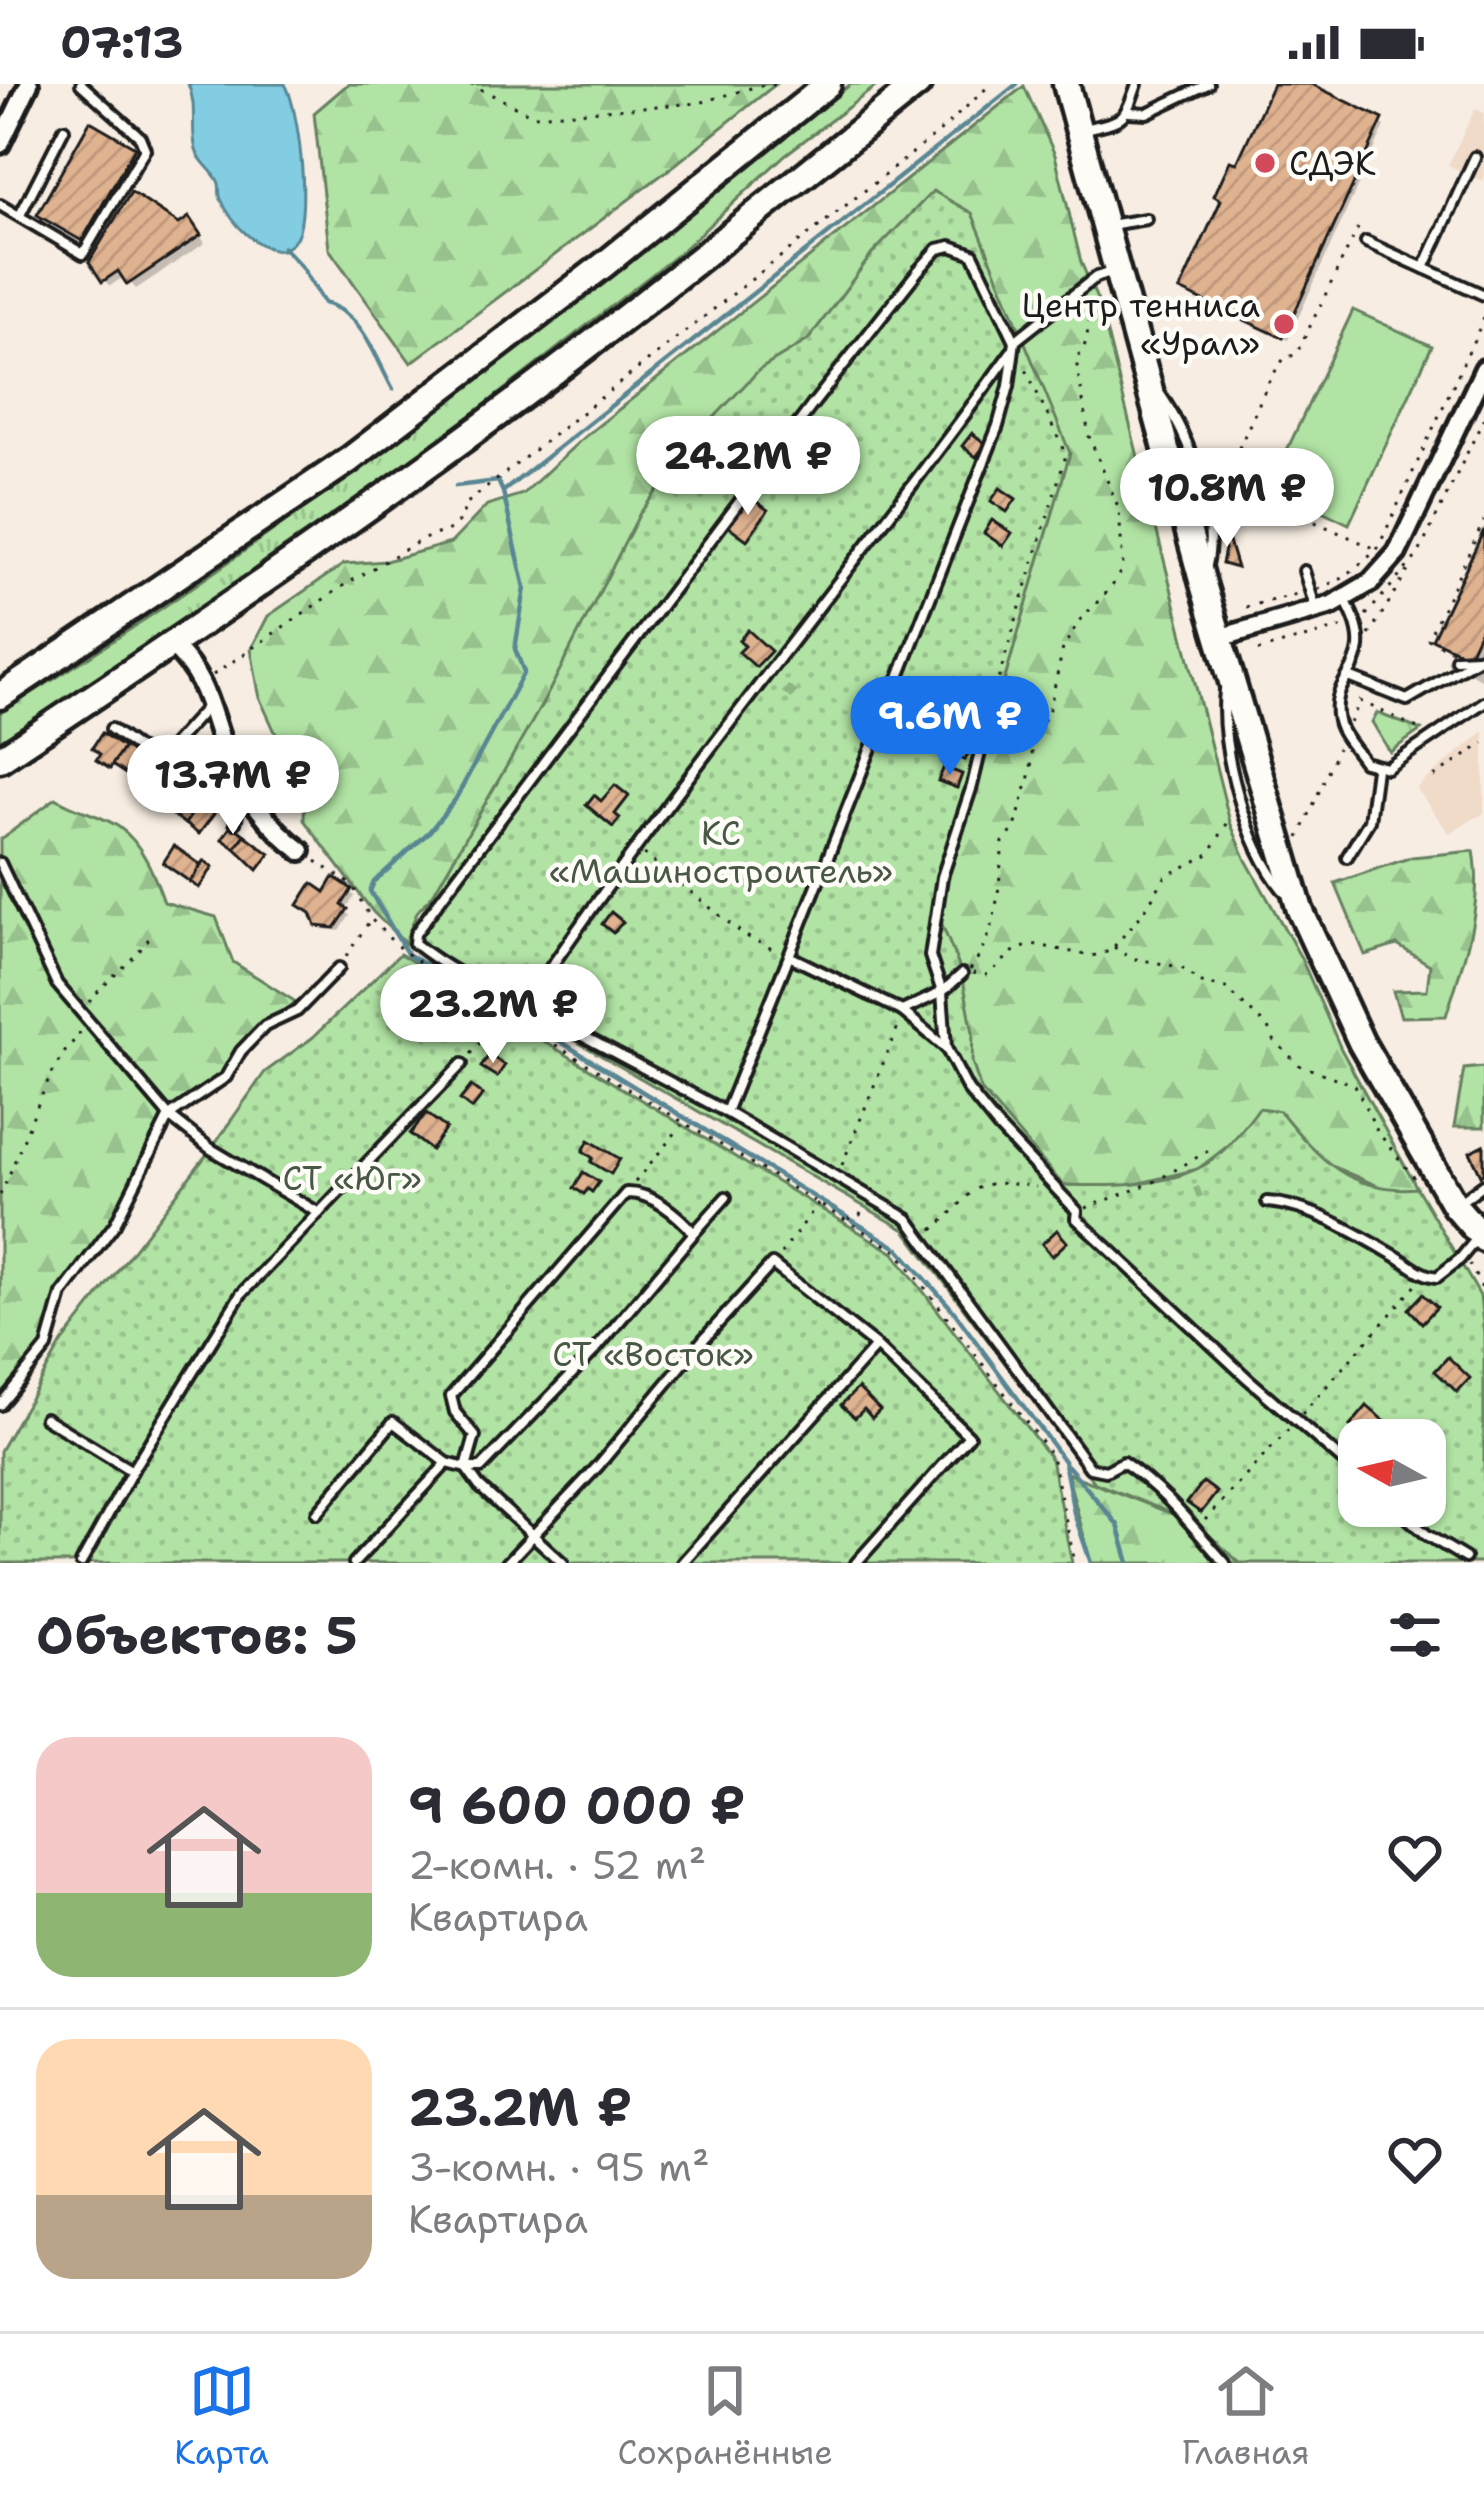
<!DOCTYPE html>
<html lang="ru">
<meta charset="utf-8">
<style>
body{margin:0;font-family:"Shantell Sans",sans-serif;background:#f7f7f7;color:#2b2b33;height:100vh;display:flex;flex-direction:column;font-size:45px;white-space:nowrap}
*{box-sizing:border-box;margin:0}
p{font-size:39px;color:#7c7c81}
.icon{flex:none;width:66px;height:66px;fill:none;stroke:currentColor;stroke-width:2;stroke-linecap:round;stroke-linejoin:round}
.map{position:relative;height:1479px;overflow:hidden}
.details{display:flex;flex-direction:column;background:#fff;flex:1}
.details>*{flex:none}
.needle{width:78px;rotate:278deg}
.buttons{position:absolute;left:1338px;top:1335px;display:grid;gap:24px}
.buttons a{display:grid;place-items:center;width:108px;height:108px;border-radius:24px;background:#fff;box-shadow:0 3px 9px #0004;font-size:60px}
.price{position:absolute;translate:-50% -102px;padding:0 27px;border-radius:42px;background:#fff;color:#222;font-size:39px;line-height:78px;filter:drop-shadow(0 3px 6px #0008)}
.price::after{content:'';position:absolute;left:50%;top:72px;width:36px;height:27px;margin-left:-18px;background:inherit;clip-path:polygon(0 0,100% 0,50% 100%)}
.price.selected{background:#1a73e8;color:#fff}
ul{padding:0;list-style:none}
li{display:flex;align-items:center;gap:36px;height:300px;padding:0 36px}
li+li{border-top:3px solid #e1e1e2}
li span{display:grid;place-items:center;flex:none;width:336px;height:240px;border-radius:36px;color:#555}
li>.icon{margin-inline-start:auto}
span .icon{width:144px;height:144px;fill:#fffc;stroke-width:1}
li b{font-size:51px}
h2{display:flex;justify-content:space-between;align-items:center;height:144px;padding:0 36px;font-size:51px}
.status{display:flex;justify-content:space-between;align-items:center;height:84px;padding:0 60px;background:#fff;direction:ltr}
.status svg{height:33px;fill:currentColor}
.menu{display:flex;justify-content:space-around;align-items:center;height:168px;border-top:3px solid #e1e1e2;background:#fff;font-size:33px;color:#7c7c81}
.menu a{display:grid;justify-items:center;gap:6px}
.menu .selected{color:#1a73e8}
.map>svg:first-child{display:block}
.built{fill:#f0dbc9}
.grass{fill:url(#grass-tufts);stroke:#668060;stroke-width:3}
.forest{fill:url(#forest-firs);stroke:#668060;stroke-width:3}
.garden{fill:url(#garden-dots);stroke:#668060;stroke-width:3;fill-rule:evenodd}
.pitch{fill:#b1e3a4;stroke:#668060;stroke-width:3}
.water{fill:#82cde2;stroke:#598693;stroke-width:3}
.shadow{fill:#0003}
.lines{fill:none;stroke-linecap:round;stroke-linejoin:round}
.stream{stroke:#598693;stroke-width:4.5}
.building{fill:url(#building-hatch);stroke:#1c1c1c;stroke-width:3}
.service-casing{stroke:#1c1c1c;stroke-width:16}
.minor-casing{stroke:#1c1c1c;stroke-width:26}
.secondary-casing{stroke:#1c1c1c;stroke-width:33}
.primary-casing{stroke:#1c1c1c;stroke-width:33}
.path{stroke:#1c1c1c;stroke-width:3;stroke-dasharray:3 9;stroke-linecap:butt}
.service{stroke:#fdfcf7;stroke-width:8}
.minor{stroke:#fdfcf7;stroke-width:16}
.secondary{stroke:#fdfcf7;stroke-width:24}
.primary{stroke:#fdfcf7;stroke-width:24}
.poi-dot{fill:#d1495b;stroke:#fdfcf7;stroke-width:4.5}
.labels{text-anchor:middle;dominant-baseline:central;stroke-width:9;stroke-linejoin:round;paint-order:stroke}
.poi-label{font-size:33px;fill:#1c1c1c;stroke:#fdfcf7;text-anchor:start}
.park-label{font-size:33px;fill:#495845;stroke:#fdfcf7}
</style>
<div class="status"><b>07:13</b><svg viewBox="0 0 49 12"><path d="M0 12V9h3v3zM5 12V6h3v6zM10 12V3h3v9zM15 12V0h3v12zM26 1h20v11H26zM47 4h2v5h-2z"/></svg></div>
<div class="map">
<svg width="1484" height="1479" viewBox="0 0 1484 1479">
<defs>
<pattern id="grass-tufts" width="24" height="20" patternUnits="userSpaceOnUse" patternTransform="scale(3)"><rect width="24" height="20" fill="#b1e3a4"/><path d="M3 7l-1-3M5 7V3M7 7l1-3M15 17l-1-3M17 17v-4M19 17l1-3" fill="none" stroke="#98c28d"/></pattern>
<pattern id="forest-firs" width="22" height="20" patternUnits="userSpaceOnUse" patternTransform="scale(3)"><rect width="22" height="20" fill="#b1e3a4"/><path d="M5 1l3.5 6h-7zM16 11l3.5 6h-7z" fill="#98c28d"/></pattern>
<pattern id="garden-dots" width="8" height="8" patternUnits="userSpaceOnUse" patternTransform="scale(3)"><rect width="8" height="8" fill="#b1e3a4"/><path d="M2 2h.1M6 6h.1" fill="none" stroke="#98c28d" stroke-width="1.8" stroke-linecap="round"/></pattern>
<pattern id="building-hatch" width="6" height="6" patternUnits="userSpaceOnUse" patternTransform="scale(3)"><rect width="6" height="6" fill="#dfb290"/><path d="M-1 1l2-2M0 6l6-6M5 7l2-2" fill="none" stroke="#bf987c"/></pattern>
</defs>
<rect width="100%" height="100%" fill="#f7ede2"/>
<filter id="ink" filterUnits="userSpaceOnUse"><feTurbulence type="fractalNoise" baseFrequency=".00833" numOctaves="2"/><feDisplacementMap in="SourceGraphic" scale="24" xChannelSelector="R" yChannelSelector="G"/><feConvolveMatrix kernelMatrix="1 2 1 2 8 2 1 2 1" color-interpolation-filters="sRGB"/></filter>
<g filter="url(#ink)">
<g class="built">
<path d="M1475,25L1484,29V98L1448,81Z"/>
<path d="M1484,647V729L1449,749L1416,704Z"/>
</g>
<g class="grass">
<path d="M851,0H879L785,71L677,171L428,365L265,477L188,535L0,661V629C301,443 575,220 851,0Z"/>
<path d="M1377,629L1421,646L1390,668L1372,638Z"/>
</g>
<g class="forest">
<path d="M348,0H776L676,80L411,279L329,165L314,29Z"/>
<path d="M1024,2L1055,71L1081,178L1100,222L1230,738L1246,776L1301,874L1341,965L1417,1104L1408,1115L1322,1078L1280,1028L1260,1025L1229,1061L1198,1085L1124,1103L1063,1101L914,993L947,795L1053,428L468,772L417,828L405,859L373,828L304,736L305,694L281,661L260,615L251,565L268,532L344,480L386,477L451,459L487,421L523,410L583,354Z"/>
<path d="M56,714C75,727 100,730 119,743C143,760 154,791 164,818L216,833L233,878L296,918L248,955L226,993L169,1032L115,1140L62,1210L47,1263L0,1321V756Z"/>
<path d="M1474,767C1484,821 1463,880 1446,932L1401,933L1393,907L1427,906L1430,881L1397,861L1365,871L1335,799L1412,773Z"/>
<path d="M1484,983V1043H1454L1464,985Z"/>
<path d="M1067,1389L1196,1439L1240,1479H1091Z"/>
</g>
<g class="garden">
<path d="M933,107L972,129L1070,369L947,795L941,838L962,890L973,949L972,978L981,1006L1063,1101C1107,1102 1156,1104 1197,1085C1223,1073 1242,1046 1259,1024L1280,1027C1320,1076 1350,1110 1417,1104L1480,1212L1484,1249V1479H1240L1196,1439L1095,1399L905,1146L405,859L544,617L640,429L709,339L759,286L808,256L872,170ZM1359,1356H1425V1422H1359Z"/>
<path d="M400,870L894,1169L1051,1375L1072,1479H0V1367L62,1259L211,1065L265,988L312,954Z"/>
</g>
<path class="pitch" d="M1353,226L1432,262L1349,440L1270,402Z"/>
<path class="water" d="M188,0H285C299,24 310,126 297,152C294,158 289,161 284,166C257,167 231,139 221,115C218,109 221,102 218,97C212,85 200,79 196,66C190,44 198,22 188,0Z"/>
<g class="shadow">
<path d="M1277,0H1304L1385,42L1288,256L1188,209L1238,83Z"/>
<path d="M134,65L140,71L89,161L47,137Z"/>
<path d="M195,143L205,159L136,205L125,192L110,202L104,196L179,144Z"/>
<path d="M751,417L768,431L750,456L732,442Z"/>
<path d="M1484,452V597L1473,591L1436,554Z"/>
<path d="M788,601L797,608L791,615L782,608Z"/>
<path d="M102,653L177,706L166,721L138,704L139,697L102,677Z"/>
<path d="M335,798L355,812L345,826L350,831L340,847L323,845L315,830Z"/>
<path d="M1199,1102L1203,1112L1197,1114L1193,1104Z"/>
</g>
<g class="lines">
<g class="stream">
<path d="M283,163L301,182L324,219C363,229 375,273 393,305"/>
<path d="M456,402L498,397L503,408L525,504L515,565L524,588L455,716L429,748L374,798L370,807L408,871L522,934L899,1165L952,1225L1064,1377L1074,1429L1091,1479"/>
<path d="M505,406L1017,0"/>
<path d="M1068,1382L1118,1441L1129,1479"/>
</g>
</g>
<g class="building">
<path d="M1273,0H1311L1383,35L1283,254L1180,206L1221,116L1214,112L1230,77L1237,79Z"/>
<path d="M90,37L135,63L82,157L37,131Z"/>
<path d="M131,108L179,140L189,133L201,151L127,201L118,187L102,198L89,178Z"/>
<path d="M972,349L986,360L976,373L962,362Z"/>
<path d="M1000,404L1016,415L1007,428L991,417Z"/>
<path d="M750,413L768,426L747,456L728,442Z"/>
<path d="M992,436L1012,449L1003,462L984,449Z"/>
<path d="M1224,441L1237,484L1222,480L1225,465L1220,443Z"/>
<path d="M1484,446V538L1468,572L1432,555Z"/>
<path d="M748,546L771,567L756,583L739,568L745,562L739,556Z"/>
<path d="M951,647L974,657L965,676L943,666Z"/>
<path d="M102,649L124,664L110,685L96,676L100,670L92,664Z"/>
<path d="M124,663L144,677L133,695L112,681Z"/>
<path d="M148,680L177,702L163,721L132,702Z"/>
<path d="M944,683L962,690L957,704L938,697Z"/>
<path d="M615,701L629,712L615,730L620,734L613,743L586,721L594,711L601,717Z"/>
<path d="M188,712L199,719L185,740L174,732Z"/>
<path d="M199,719L214,730L199,750L185,740Z"/>
<path d="M232,741L245,751L235,764L222,755Z"/>
<path d="M245,751L270,770L258,786L235,764Z"/>
<path d="M174,762L201,781L190,798L163,779Z"/>
<path d="M204,777L213,783L199,804L190,798Z"/>
<path d="M334,793L352,805L342,821L348,825L335,844L316,842L311,829L298,821L312,799L325,808Z"/>
<path d="M611,828L623,838L613,849L602,840Z"/>
<path d="M489,971L505,981L497,993L481,983Z"/>
<path d="M471,1002L483,1011L472,1025L460,1016Z"/>
<path d="M426,1029L446,1044L431,1066L410,1050Z"/>
<path d="M589,1056L620,1075L611,1090L591,1078L593,1074L583,1067Z"/>
<path d="M1484,1061V1089L1481,1091L1470,1068Z"/>
<path d="M583,1088L599,1098L592,1108L588,1105L584,1110L574,1104Z"/>
<path d="M1057,1146L1067,1158L1052,1172L1042,1160Z"/>
<path d="M1423,1210L1437,1223L1422,1239L1409,1225Z"/>
<path d="M1448,1273L1470,1294L1457,1308L1435,1287Z"/>
<path d="M858,1304L880,1326L872,1334L864,1325L855,1334L841,1321Z"/>
<path d="M1367,1322L1385,1338L1370,1356L1350,1342Z"/>
<path d="M1203,1398L1217,1408L1201,1429L1187,1419Z"/>
</g>
<g class="lines">
<g class="service-casing">
<g id="service">
<path d="M1129,28L1147,29L1208,0"/>
<path d="M1081,46C1123,35 1123,41 1137,0"/>
<path d="M0,121L83,170L145,65L140,53L81,0"/>
<path d="M20,131L64,45"/>
<path d="M1109,141L1146,135"/>
<path d="M1366,158L1484,211"/>
<path d="M1424,184L1475,73"/>
<path d="M1015,257L1096,193L1111,188"/>
<path d="M1160,310C1189,352 1219,430 1207,481"/>
<path d="M1304,487L1316,526"/>
<path d="M1345,516C1385,585 1327,587 1338,637C1341,651 1356,666 1364,678L1387,684L1484,618"/>
<path d="M1456,575L1478,574"/>
<path d="M1349,593L1407,616L1484,571"/>
<path d="M1225,606C1219,664 1246,761 1283,806"/>
<path d="M111,645L154,676L162,673L207,623"/>
<path d="M192,714L226,672"/>
<path d="M235,739L242,708"/>
<path d="M1347,773L1369,737L1376,685"/>
<path d="M0,779L57,900L169,1032L211,1065L319,1129"/>
<path d="M789,872L726,1028L525,921C486,905 447,886 414,859L415,850L448,805L813,320L918,187L938,165L951,162L973,170L1015,257L1009,302L998,342L789,872L902,927L946,964L968,1006L998,1043L1077,1127L1076,1134L1247,1294L1359,1391"/>
<path d="M525,921C677,696 852,488 1011,268"/>
<path d="M902,927L942,908L962,890"/>
<path d="M946,963L942,908L930,872L942,793L972,702L993,614"/>
<path d="M726,1028L908,1135L1090,1384L1106,1387L1123,1378C1164,1406 1192,1442 1225,1479"/>
<path d="M1461,1117L1484,1100"/>
<path d="M1267,1118C1312,1122 1356,1149 1394,1171C1410,1180 1419,1191 1437,1193L1460,1175L1477,1154"/>
<path d="M694,1149L596,1265L481,1384H466L475,1352L455,1328L451,1312L626,1109C652,1108 678,1131 694,1149L726,1113"/>
<path d="M0,1321L47,1263L62,1210L115,1140L169,1032L226,993L241,967L265,942L297,927L339,884"/>
<path d="M45,1334L132,1387"/>
<path d="M447,1379L466,1384L479,1402L563,1479"/>
<path d="M1394,1422L1427,1451L1465,1474"/>
<path d="M317,1429L393,1338L447,1379L354,1479"/>
<path d="M81,1479L136,1380L241,1210L462,980"/>
<path d="M507,1479L599,1381L702,1257L772,1180L876,1262L969,1352L856,1479"/>
<path d="M682,1479L876,1262"/>
</g>
</g>
<g class="minor-casing">
<g id="minor">
<path d="M0,60L29,0"/>
<path d="M1219,554L1332,521L1371,498L1397,469L1484,285"/>
<path d="M172,562C209,596 209,627 226,670C240,705 271,745 301,767"/>
</g>
</g>
<g class="secondary-casing">
<path id="secondary" d="M1066,0L1203,500L1300,826L1361,958L1455,1122L1484,1155"/>
</g>
<g class="primary-casing">
<g id="primary">
<path d="M0,612L349,376L605,180L828,0"/>
<path d="M0,675C150,576 298,475 443,370C606,253 761,125 918,0"/>
</g>
</g>
<g class="path">
<path d="M470,0L533,31L699,19L758,2L783,0"/>
<path d="M1358,144L1296,271L1285,273L1270,295L1239,364L1250,409L1376,465"/>
<path d="M1318,505L1343,494L1377,466L1484,234"/>
<path d="M1246,523L1297,510"/>
<path d="M1366,531L1418,471L1484,334"/>
<path d="M1369,551L1411,482"/>
<path d="M1258,567L1343,543"/>
<path d="M1452,567L1428,555L1484,437"/>
<path d="M213,591L343,502L421,456L451,445L460,436L467,419L938,49L991,0"/>
<path d="M995,606L1066,371L1024,281"/>
<path d="M1350,639L1360,617L1422,646"/>
<path d="M1434,693L1484,659"/>
<path d="M1299,754L1338,664"/>
<path d="M644,770L744,851L776,867"/>
<path d="M316,777L352,801L371,835L396,861L419,878"/>
<path d="M1114,863L1131,874L1180,883L1202,899L1226,904L1268,944L1273,955L1299,981L1355,1001L1377,1047L1420,1101"/>
<path d="M346,872L371,835"/>
<path d="M970,886C999,845 998,807 1003,758L1015,744L1031,685L1033,659L1050,623L1063,564L1079,537L1111,504L1123,483L1119,425L1089,352L1076,276L1084,264L1090,238L1076,222"/>
<path d="M973,889L988,891L1013,868L1032,860L1092,872L1110,867L1144,828L1165,793L1209,770L1231,733"/>
<path d="M473,911L898,1168L1052,1372L1075,1479"/>
<path d="M89,918C109,893 134,878 152,850"/>
<path d="M471,970L502,931"/>
<path d="M842,1081L899,940"/>
<path d="M635,1098L682,1041"/>
<path d="M0,1111C18,1076 51,970 79,953L80,943"/>
<path d="M1086,1124L1154,1098L1208,1067"/>
<path d="M848,1135L860,1131L863,1124"/>
<path d="M933,1146C981,1106 964,1092 1036,1103"/>
<path d="M781,1170L818,1120"/>
<path d="M1469,1180L1481,1202L1484,1222"/>
<path d="M1302,1330L1419,1198"/>
<path d="M1205,1436L1288,1346"/>
</g>
<use href="#service" class="service"/>
<use href="#minor" class="minor"/>
<use href="#secondary" class="secondary"/>
<use href="#primary" class="primary"/>
</g>
</g>
<g class="poi-dot">
<circle cx="1265" cy="79" r="12"/>
<circle cx="1284" cy="240" r="12"/>
</g>
<g class="labels">
<g class="poi-label">
<text x="1289" y="79">СДЭК</text>
<text x="1260" y="221" text-anchor="end">Центр тенниса<tspan x="1260" dy="38">«Урал»</tspan></text>
</g>
<g class="park-label">
<text x="721" y="749">КС<tspan x="721" dy="38">«Машиностроитель»</tspan></text>
<text x="352" y="1094">СТ «Юг»</text>
<text x="653" y="1270">СТ «Восток»</text>
</g>
</g>
</svg>
<div class="buttons">
<a><svg class="needle" viewBox="-14 -14 28 28"><path d="M0-13l5 13h-10z" fill="#e53935"/><path d="M0 13l5-13h-10z" fill="#7c7c81"/></svg></a>
</div>
<b class="price" style="left:748px;top:434px">24.2M ₽</b>
<b class="price" style="left:1227px;top:466px">10.8M ₽</b>
<b class="price selected" style="left:950px;top:694px">9.6M ₽</b>
<b class="price" style="left:233px;top:753px">13.7M ₽</b>
<b class="price" style="left:493px;top:982px">23.2M ₽</b>
</div>
<section class="details">
<h2>Объектов: 5<svg class="icon" aria-label="filters" viewBox="0 0 24 24"><path d="M4 7h16M4 17h16"/><circle cx="9" cy="7" r="2"/><circle cx="15" cy="17" r="2"/></svg></h2>
<ul>
<li><span style="background:linear-gradient(#f6c9c9 65%,#8fb573 0)"><svg class="icon" aria-label="home" viewBox="0 0 24 24"><path d="M3 11l9-7 9 7M6 9v11h12V9"/></svg></span><div><b>9 600 000 ₽</b><p>2-комн. · 52 m²</p><p>Квартира</p></div><svg class="icon" aria-label="heart" viewBox="0 0 24 24"><path d="M12 20l-8-8c-3-5 5-10 8-4 3-6 11-1 8 4z"/></svg></li>
<li><span style="background:linear-gradient(#ffd9b3 65%,#b9a48a 0)"><svg class="icon" aria-label="home" viewBox="0 0 24 24"><path d="M3 11l9-7 9 7M6 9v11h12V9"/></svg></span><div><b>23.2M ₽</b><p>3-комн. · 95 m²</p><p>Квартира</p></div><svg class="icon" aria-label="heart" viewBox="0 0 24 24"><path d="M12 20l-8-8c-3-5 5-10 8-4 3-6 11-1 8 4z"/></svg></li>
</ul>
</section>
<nav class="menu">
<a class="selected"><svg class="icon" aria-label="map" viewBox="0 0 24 24"><path d="M3 6l6-2 6 2 6-2v14l-6 2-6-2-6 2zM9 4v14M15 6v14"/></svg>Карта</a>
<a><svg class="icon" aria-label="saved" viewBox="0 0 24 24"><path d="M7 4h10v16l-5-4-5 4z"/></svg>Сохранённые</a>
<a><svg class="icon" aria-label="home" viewBox="0 0 24 24"><path d="M3 11l9-7 9 7M6 9v11h12V9"/></svg>Главная</a>
</nav>
